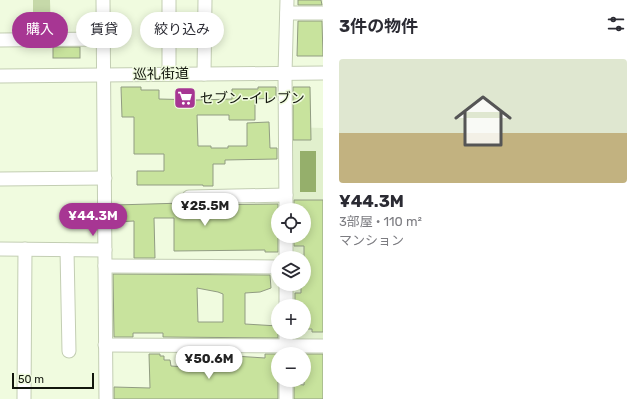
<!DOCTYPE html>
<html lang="ja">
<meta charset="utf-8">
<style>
body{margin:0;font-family:Rubik,"Noto Sans JP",sans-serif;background:#f2f2f3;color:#2b2b33;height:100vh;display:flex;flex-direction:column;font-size:15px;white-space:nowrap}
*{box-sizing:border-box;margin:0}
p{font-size:13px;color:#7c7c81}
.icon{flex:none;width:22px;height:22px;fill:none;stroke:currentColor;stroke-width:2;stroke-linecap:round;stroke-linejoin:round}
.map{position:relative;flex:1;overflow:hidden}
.drawer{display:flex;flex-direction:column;background:#fff;width:320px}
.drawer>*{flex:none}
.top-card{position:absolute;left:12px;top:12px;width:251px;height:36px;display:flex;gap:8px}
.controls{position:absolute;left:271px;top:203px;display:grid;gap:8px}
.controls a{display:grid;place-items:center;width:40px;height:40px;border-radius:50%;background:#fff;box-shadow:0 2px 10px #0003;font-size:20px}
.scale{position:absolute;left:12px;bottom:10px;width:82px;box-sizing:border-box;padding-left:4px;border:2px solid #12160d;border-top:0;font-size:11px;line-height:14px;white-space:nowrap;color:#12160d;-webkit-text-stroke:3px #f0fbdf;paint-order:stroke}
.price{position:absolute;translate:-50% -34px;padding:0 9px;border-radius:14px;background:#fff;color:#222;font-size:13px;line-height:26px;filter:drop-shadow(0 1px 2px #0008)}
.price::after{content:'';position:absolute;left:50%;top:24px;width:12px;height:9px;margin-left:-6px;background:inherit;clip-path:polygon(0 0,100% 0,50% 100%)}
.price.current{background:#a73693;color:#fff}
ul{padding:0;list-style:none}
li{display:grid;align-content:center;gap:8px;height:212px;padding:0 16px}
li span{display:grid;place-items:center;height:124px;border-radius:4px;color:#555}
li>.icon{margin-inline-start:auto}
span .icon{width:72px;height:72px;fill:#fffc;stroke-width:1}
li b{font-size:17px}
h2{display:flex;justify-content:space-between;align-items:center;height:48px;padding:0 16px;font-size:17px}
.chip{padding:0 14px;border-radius:18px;background:#fff;box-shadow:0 2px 10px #0003;font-size:14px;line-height:36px}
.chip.current{background:#a73693;color:#fff}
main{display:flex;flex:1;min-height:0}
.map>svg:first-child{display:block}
.built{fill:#e1f0cd}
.green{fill:#c6d9a9}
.water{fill:#95af6b}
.building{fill:#c8e39d;stroke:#919c82;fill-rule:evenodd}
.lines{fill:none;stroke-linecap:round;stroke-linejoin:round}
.minor-casing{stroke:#c3ceb3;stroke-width:15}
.minor{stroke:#fff;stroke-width:13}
.labels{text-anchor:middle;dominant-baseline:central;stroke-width:3;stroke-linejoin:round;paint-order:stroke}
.street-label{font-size:14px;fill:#12160d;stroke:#f0fbdf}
.poi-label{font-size:14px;fill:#12160d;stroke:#f0fbdf;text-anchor:start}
</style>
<main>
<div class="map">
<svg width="323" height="399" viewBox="0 0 323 399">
<rect width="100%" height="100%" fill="#f0fbdf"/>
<path class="built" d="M289,127L323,128V342H290V332H304V306H290V284H304V258H290V236H304V210H290Z"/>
<path class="green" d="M33,0H50L51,37H33Z"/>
<rect class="water" x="300" y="151" width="16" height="41"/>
<g class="building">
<path d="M298,0H321L322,5H298Z"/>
<path d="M298,21H322L323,56H297Z"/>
<rect x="53" y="47" width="27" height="11"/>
<path d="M121,87H141V90H159V99L197,100L232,99V89H258V87H276V98L255,99V120H229V115H197L198,146H211V148H228V146H247V123L269,122L270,148H277V159L225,160V164H213V186H203V185H137V171H164V154H134V117H122Z"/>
<path d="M293,87H310L311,140H293Z"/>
<path d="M294,200H323V332H312V329H304V306H295V293H301V284H304V246H294V236H304V210H294Z"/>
<path d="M184,203L189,205L278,204V252H265V250L174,251V218H154L155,258H134V221L115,222V205Z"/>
<path d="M113,274L270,275L271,288L260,292L245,293V324L278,326V338L163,337V333H133V337H114ZM197,288L218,292L223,294V322H198Z"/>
<path d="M149,354H160V356H164V360H170L171,366L201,368V358L219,359V355L265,358V354H278V399H114V387L150,388Z"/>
<path d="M304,354H323V399H294V384L304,385Z"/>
</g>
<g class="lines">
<g class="minor-casing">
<g id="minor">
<path d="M103,0L106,399"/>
<path d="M169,0V74"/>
<path d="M287,13H323"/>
<path d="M0,40L103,39"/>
<path d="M204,74L205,0"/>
<path d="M0,76L323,73"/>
<path d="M0,179L105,178"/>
<path d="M189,197L286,195"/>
<path d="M286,210L285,73L287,0"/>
<path d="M286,236V258"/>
<path d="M0,249L105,250"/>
<path d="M67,250L69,351"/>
<path d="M105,266L278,267"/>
<path d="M286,306V284"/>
<path d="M105,345L323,346"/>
<path d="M286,354V332"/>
<path d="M286,380V399"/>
<path d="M24,399L25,249"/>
</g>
</g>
<use href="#minor" class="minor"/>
</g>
<defs>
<g id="supermarket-square" transform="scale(1.15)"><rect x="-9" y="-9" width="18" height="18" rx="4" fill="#a73693" stroke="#f0fbdf"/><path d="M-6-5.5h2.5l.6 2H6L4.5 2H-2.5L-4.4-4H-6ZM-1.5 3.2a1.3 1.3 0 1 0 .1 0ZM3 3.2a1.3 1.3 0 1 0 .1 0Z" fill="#fff"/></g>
</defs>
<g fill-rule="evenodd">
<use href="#supermarket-square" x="185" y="98"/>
</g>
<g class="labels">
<g class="street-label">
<text transform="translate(161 74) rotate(-1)">巡礼街道</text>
</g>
<g class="poi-label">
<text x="200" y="98">セブン-イレブン</text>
</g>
</g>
</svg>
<div class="controls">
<a><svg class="icon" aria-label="locate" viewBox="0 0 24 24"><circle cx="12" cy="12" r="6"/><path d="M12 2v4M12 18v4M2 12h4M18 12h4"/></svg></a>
<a><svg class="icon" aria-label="layers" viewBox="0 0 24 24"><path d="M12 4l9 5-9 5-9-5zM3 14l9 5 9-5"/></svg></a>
<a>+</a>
<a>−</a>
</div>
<div class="scale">50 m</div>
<b class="price" style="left:205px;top:227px">¥25.5M</b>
<b class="price current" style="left:93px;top:237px">¥44.3M</b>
<b class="price" style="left:209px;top:380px">¥50.6M</b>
<div class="top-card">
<a class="chip current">購入</a>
<a class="chip">賃貸</a>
<a class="chip">絞り込み</a>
</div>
</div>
<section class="drawer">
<h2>3件の物件<svg class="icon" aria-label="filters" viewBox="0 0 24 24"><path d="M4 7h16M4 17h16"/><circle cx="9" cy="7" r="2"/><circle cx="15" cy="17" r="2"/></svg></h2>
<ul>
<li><span style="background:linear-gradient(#dfe7d0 60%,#c2b280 0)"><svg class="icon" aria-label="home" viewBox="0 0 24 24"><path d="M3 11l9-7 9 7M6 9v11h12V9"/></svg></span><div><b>¥44.3M</b><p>3部屋 · 110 m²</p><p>マンション</p></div></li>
</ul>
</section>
</main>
